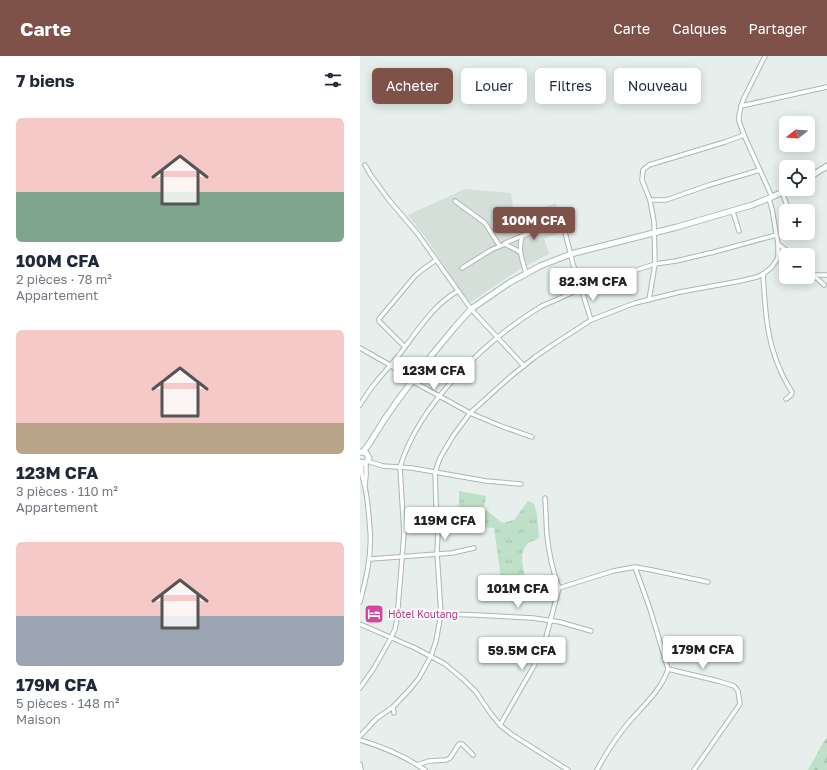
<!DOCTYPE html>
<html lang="fr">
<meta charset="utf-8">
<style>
body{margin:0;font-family:"Golos Text",sans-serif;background:#f6f6f7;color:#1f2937;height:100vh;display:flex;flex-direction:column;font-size:15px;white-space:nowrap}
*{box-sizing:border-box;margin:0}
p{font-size:13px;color:#747a83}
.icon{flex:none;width:22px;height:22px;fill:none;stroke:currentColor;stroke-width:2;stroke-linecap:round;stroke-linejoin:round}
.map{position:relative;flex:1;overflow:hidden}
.details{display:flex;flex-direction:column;background:#fff;width:360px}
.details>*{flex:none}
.top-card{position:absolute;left:12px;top:12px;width:380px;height:36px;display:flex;gap:8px}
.needle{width:26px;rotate:253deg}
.tools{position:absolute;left:419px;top:60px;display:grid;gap:8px}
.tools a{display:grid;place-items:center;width:36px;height:36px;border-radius:6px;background:#fff;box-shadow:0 2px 10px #0003;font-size:20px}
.price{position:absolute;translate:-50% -34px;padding:0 9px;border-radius:4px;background:#fff;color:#222;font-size:13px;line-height:26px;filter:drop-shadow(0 1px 2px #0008)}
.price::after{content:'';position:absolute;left:50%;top:24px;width:12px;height:9px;margin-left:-6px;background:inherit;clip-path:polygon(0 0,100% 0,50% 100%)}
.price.current{background:#7f5249;color:#fff}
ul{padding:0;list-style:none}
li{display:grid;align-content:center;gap:8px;height:212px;padding:0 16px}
li span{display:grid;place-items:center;height:124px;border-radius:6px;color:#555}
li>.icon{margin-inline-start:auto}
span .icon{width:72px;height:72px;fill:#fffc;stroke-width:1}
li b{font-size:17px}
h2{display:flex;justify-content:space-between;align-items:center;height:48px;padding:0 16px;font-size:17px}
.pill{padding:0 14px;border-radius:6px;background:#fff;box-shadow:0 2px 10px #0003;font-size:14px;line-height:36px}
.pill.current{background:#7f5249;color:#fff}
header{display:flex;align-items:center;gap:24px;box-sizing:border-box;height:56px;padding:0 20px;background:#7f5249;color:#fff}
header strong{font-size:19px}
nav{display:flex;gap:22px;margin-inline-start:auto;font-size:14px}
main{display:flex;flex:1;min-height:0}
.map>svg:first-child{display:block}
.built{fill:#d4dfda}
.grass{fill:url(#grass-tufts)}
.forest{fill:url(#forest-firs)}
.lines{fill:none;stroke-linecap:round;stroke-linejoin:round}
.minor-casing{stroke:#a8b8b2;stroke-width:5.5}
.secondary-casing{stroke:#a4bbb3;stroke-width:7}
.minor{stroke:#fff;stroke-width:3.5}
.secondary{stroke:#fff;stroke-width:5}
.labels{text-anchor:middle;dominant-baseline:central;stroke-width:4;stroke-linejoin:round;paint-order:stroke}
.hotel-label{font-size:10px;fill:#b23c85;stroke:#f7fbf9;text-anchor:start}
</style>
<header>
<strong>Carte</strong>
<nav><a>Carte</a><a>Calques</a><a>Partager</a></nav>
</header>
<main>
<section class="details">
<h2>7 biens<svg class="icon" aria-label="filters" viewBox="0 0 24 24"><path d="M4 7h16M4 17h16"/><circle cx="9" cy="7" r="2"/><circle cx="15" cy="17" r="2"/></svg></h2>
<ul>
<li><span style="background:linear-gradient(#f6c9c9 60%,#7fa58c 0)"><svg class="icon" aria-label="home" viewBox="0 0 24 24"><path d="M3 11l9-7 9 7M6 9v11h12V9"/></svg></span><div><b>100M CFA</b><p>2 pièces · 78 m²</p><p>Appartement</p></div></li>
<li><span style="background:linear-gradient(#f6c9c9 75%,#b9a48a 0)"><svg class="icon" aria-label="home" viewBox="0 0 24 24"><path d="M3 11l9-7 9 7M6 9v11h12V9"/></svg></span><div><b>123M CFA</b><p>3 pièces · 110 m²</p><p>Appartement</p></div></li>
<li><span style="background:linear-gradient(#f6c9c9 60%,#9aa5b1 0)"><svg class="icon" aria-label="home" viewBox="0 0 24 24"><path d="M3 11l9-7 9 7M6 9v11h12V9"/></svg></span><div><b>179M CFA</b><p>5 pièces · 148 m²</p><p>Maison</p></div></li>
</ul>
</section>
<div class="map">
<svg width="467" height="714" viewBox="0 0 467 714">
<defs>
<pattern id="grass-tufts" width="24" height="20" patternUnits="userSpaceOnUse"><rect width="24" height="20" fill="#bfe0c8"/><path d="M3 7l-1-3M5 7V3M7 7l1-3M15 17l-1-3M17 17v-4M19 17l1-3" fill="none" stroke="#a4c1ad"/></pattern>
<pattern id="forest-firs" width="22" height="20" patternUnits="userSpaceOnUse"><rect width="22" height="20" fill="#bfe0c8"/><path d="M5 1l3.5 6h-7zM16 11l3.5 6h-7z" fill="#a4c1ad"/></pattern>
</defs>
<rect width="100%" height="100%" fill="#e6efeb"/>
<path class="built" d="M105,133L151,137L153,151L133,169L196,147L203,176L184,182L189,198L160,213L111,246L108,245L96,228L68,185L48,159Z"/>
<path class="grass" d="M99,435L126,440L124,452L142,467L154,464L168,445L174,448L177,459L179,482C176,484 173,485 170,486C156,495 164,519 169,531L142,529L134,472L99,469Z"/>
<path class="forest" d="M467,682V714H448L463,687Z"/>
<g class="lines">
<g class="minor-casing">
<g id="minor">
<path d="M405,0L384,42L381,50L379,60V65L384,79L412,141"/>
<path d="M381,50L467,31"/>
<path d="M5,109L10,118L29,144L57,177L111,253L164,310"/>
<path d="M422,136L429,155"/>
<path d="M409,143L412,153L418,188L432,199"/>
<path d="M290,144H306L349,129L400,114"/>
<path d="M95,145L125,167L139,189"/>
<path d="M372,155L374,159L379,175"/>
<path d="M145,187L162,180"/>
<path d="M102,212L131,194L145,188L160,196"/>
<path d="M448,214L464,229"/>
<path d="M166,217C162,202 158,196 162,180L197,168"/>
<path d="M403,218C405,249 406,282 419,311C422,319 427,328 432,336C432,340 429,341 426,343"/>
<path d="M453,219H467"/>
<path d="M289,244L295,208L294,166L290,144L282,124L283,114L289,109L365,86L384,79"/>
<path d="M231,264L221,232L295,208L316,205L354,196L416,179"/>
<path d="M45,291L19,265V263L55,220L62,214L76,204"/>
<path d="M0,292L30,309L52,325L110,357L141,370L172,381"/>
<path d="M0,349C5,341 10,333 16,326C24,316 34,306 42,295C58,274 74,248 98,235"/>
<path d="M7,405L23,410L52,412L126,425L161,428"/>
<path d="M5,429L6,420V406"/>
<path d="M185,442C186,454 186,467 187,480C189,497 193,516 199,532"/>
<path d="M10,503L92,497L101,495L114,492"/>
<path d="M0,546C6,523 12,499 10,474C9,460 8,445 5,431C2,421 1,417 2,407"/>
<path d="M81,558L116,559L173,562L200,566L231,575"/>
<path d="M0,568L55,592L85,608L103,623L116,636L131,658L140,669L151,678L208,714"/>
<path d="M308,613L358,625L374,630L378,635L380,648L334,714"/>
<path d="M0,632L14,612L31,582L35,573L37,563L44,478L40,411C59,348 125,285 180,251C185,248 191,246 196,244C205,240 213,236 221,232L213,208L205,176"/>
<path d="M33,651L34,657"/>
<path d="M140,669L174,610L185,585L199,532L253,515L275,511L292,514L348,526"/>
<path d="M0,680L17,662L33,651L50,633L59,622L71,600L76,585L81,558L77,497L78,475L76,447L75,416L80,402L93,380L110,357L150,321L175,301L194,288L231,264L254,255L275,247L320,236L380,225L397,221L403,218L411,212L416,205L418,201V188"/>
<path d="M0,684C23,691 45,700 65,714"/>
<path d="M0,708L1,714"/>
<path d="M57,709L69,705L86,704L90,702L99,688H102L113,699"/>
<path d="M237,714C246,697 257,680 270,665C284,649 302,633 308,613L290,553L275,511"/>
</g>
</g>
<g class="secondary-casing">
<g id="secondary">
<path d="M448,122L467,110"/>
<path d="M3,396L9,388L24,364L38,344L71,300L95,271L111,253L149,227L180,210L211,198L317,171L392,149L412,141L429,133"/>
<path d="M0,406L5,407L7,405L9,402L6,397L1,396"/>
</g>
</g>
<use href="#minor" class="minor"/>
<use href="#secondary" class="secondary"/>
</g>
<defs>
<g id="hotel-square" transform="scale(1)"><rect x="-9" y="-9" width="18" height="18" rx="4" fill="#d1479c" stroke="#f7fbf9"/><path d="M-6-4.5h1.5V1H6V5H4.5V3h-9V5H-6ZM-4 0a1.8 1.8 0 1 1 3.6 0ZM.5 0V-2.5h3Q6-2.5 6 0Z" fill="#fff"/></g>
</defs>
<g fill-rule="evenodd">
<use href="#hotel-square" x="14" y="558"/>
</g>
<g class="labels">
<g class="hotel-label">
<text x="28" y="558">Hôtel Koutang</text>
</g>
</g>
</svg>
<div class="tools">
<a><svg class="needle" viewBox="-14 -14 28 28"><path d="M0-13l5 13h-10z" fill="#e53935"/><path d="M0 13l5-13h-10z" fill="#747a83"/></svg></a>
<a><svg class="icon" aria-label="locate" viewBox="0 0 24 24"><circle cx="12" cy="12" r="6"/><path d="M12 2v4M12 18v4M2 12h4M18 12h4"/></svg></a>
<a>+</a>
<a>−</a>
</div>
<b class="price current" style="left:174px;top:185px">100M CFA</b>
<b class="price" style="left:233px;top:246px">82.3M CFA</b>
<b class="price" style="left:74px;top:335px">123M CFA</b>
<b class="price" style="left:85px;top:485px">119M CFA</b>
<b class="price" style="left:158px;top:553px">101M CFA</b>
<b class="price" style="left:343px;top:614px">179M CFA</b>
<b class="price" style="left:162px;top:615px">59.5M CFA</b>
<div class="top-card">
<a class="pill current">Acheter</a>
<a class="pill">Louer</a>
<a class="pill">Filtres</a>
<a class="pill">Nouveau</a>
</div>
</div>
</main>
